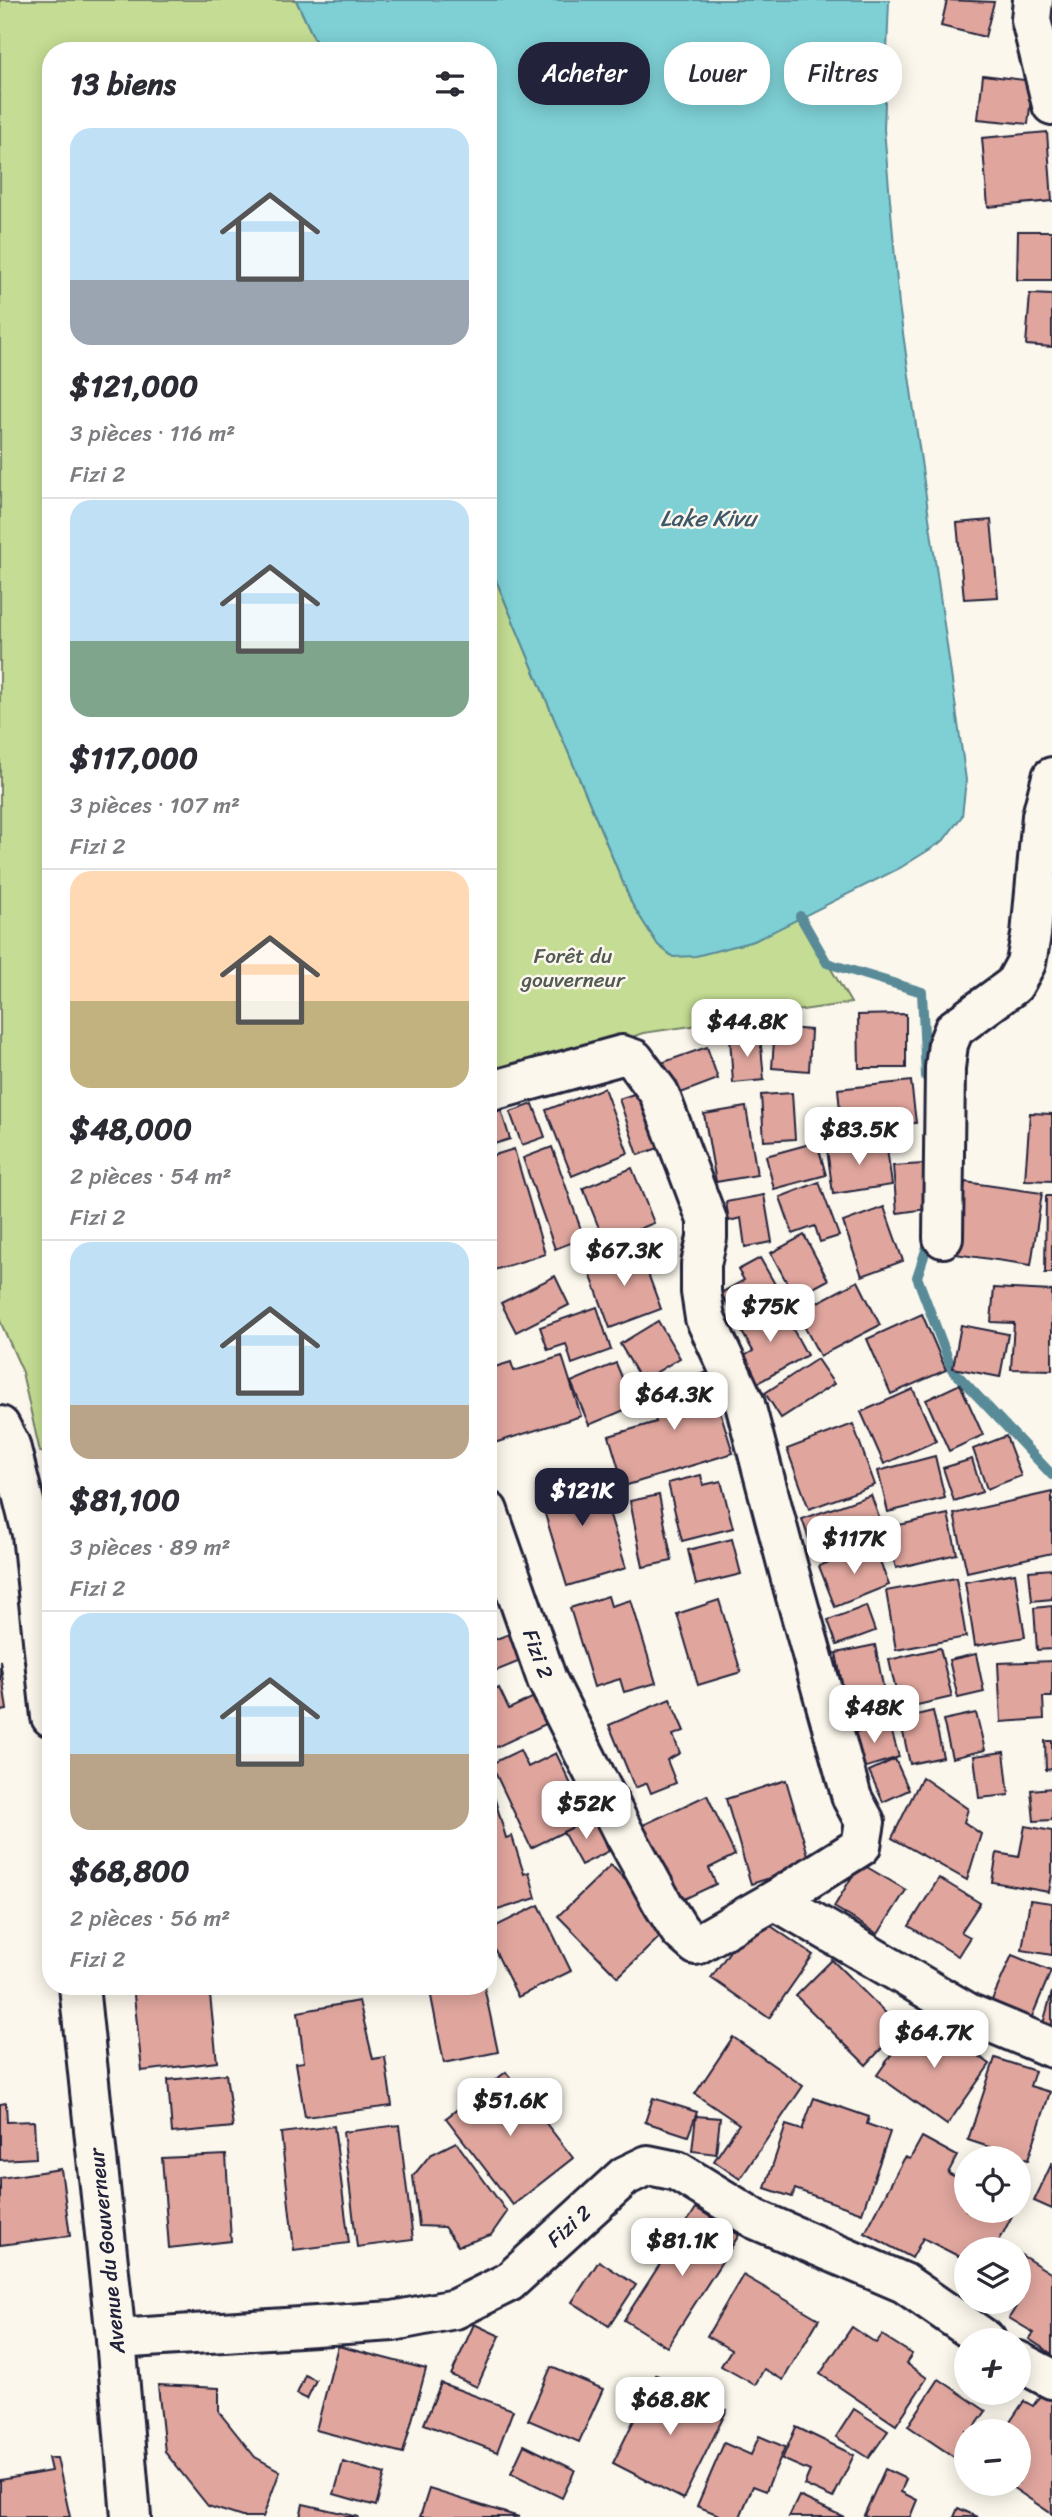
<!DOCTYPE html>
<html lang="fr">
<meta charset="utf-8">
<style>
body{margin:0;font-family:Sriracha,sans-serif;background:#f2f2f3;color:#2b2b33;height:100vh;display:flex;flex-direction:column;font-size:26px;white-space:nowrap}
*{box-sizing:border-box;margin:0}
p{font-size:23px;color:#7c7c81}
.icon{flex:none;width:38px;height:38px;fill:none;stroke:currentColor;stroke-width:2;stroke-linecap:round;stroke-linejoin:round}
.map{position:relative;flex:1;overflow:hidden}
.panel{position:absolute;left:42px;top:42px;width:455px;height:1953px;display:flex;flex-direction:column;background:#fff;border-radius:28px;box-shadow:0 4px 18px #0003}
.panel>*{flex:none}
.guide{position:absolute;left:518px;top:42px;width:429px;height:63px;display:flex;gap:14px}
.controls{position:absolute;left:954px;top:2146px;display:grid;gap:14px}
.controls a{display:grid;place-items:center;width:77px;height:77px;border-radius:50%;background:#fff;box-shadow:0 4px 18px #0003;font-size:35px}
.price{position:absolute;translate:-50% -60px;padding:0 16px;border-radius:14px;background:#fff;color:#222;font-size:23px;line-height:46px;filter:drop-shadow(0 2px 4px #0008)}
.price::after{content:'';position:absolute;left:50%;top:42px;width:21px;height:16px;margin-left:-10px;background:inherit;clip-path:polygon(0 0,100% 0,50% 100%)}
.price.selected{background:#22223b;color:#fff}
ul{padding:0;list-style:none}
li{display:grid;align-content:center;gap:14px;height:371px;padding:0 28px}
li+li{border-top:2px solid #e1e1e2}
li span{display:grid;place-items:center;height:217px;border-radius:21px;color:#555}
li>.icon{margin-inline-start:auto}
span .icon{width:126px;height:126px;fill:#fffc;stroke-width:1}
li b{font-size:30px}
h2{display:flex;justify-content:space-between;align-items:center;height:84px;padding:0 28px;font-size:30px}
.chip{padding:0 24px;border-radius:28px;background:#fff;box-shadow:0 4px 18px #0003;font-size:24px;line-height:63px}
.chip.selected{background:#22223b;color:#fff}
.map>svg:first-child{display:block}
.green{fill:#c4dc93;stroke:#737f67;stroke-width:2}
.water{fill:#7ed0d5;stroke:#598a97;stroke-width:2}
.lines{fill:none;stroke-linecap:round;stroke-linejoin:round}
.stream{stroke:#598a97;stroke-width:10}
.building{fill:#e0a69e;stroke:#22223b;stroke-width:2}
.minor-casing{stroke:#22223b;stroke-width:44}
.minor{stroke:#fbf7ec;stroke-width:38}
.labels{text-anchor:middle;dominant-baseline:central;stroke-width:5;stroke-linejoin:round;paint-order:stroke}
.park-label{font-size:21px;fill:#535a55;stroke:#fbf7ec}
.street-label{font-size:21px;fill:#22223b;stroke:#fbf7ec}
.water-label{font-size:23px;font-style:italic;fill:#3e5669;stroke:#fbf7ec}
</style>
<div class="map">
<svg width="1052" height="2517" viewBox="0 0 1052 2517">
<rect width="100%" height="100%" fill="#fbf7ec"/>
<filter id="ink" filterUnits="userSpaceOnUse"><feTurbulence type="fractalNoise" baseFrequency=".0143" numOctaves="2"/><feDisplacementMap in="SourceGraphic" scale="14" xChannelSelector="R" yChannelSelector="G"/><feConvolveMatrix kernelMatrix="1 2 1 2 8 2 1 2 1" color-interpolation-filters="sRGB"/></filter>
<g filter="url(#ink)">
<g class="green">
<path d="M0,0H296L320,51H51V1454L40,1452L21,1368L0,1321Z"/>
<path d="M488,561L632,904L658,944L754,941L800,916L851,1003L643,1033L488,1090Z"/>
</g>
<path class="water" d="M296,0H889L884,129L899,305L966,780L962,816L943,841L900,868L754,941L696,956L673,957L658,945L632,904L488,561V51H320Z"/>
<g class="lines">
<g class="stream">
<path d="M800,916L827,963L922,992L926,1077"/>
<path d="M931,1235L917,1277L952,1369L1052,1475"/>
</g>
</g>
<g class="building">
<path d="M947,0L994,2L985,37L941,26Z"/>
<path d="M983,75L1033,81L1028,124L978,119Z"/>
<path d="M1047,132L1052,201L988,207L982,138Z"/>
<path d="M1018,231H1052V280H1017Z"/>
<path d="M1030,294L1052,295V347L1026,345Z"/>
<path d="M991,520L998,597L964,599L957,523Z"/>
<path d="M906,1014V1068H859L858,1015Z"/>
<path d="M775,1027L811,1030L809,1071L772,1068Z"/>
<path d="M760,1034L764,1080L733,1083L730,1037Z"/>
<path d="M707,1047L718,1079L673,1096L661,1063Z"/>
<path d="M911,1081L916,1123L842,1132L838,1089Z"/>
<path d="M604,1088L628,1153L572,1176L546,1110Z"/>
<path d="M649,1089L667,1145L638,1155L619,1099Z"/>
<path d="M792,1093L795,1139L764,1141L761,1095Z"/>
<path d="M497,1097L510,1139L488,1146V1100Z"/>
<path d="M533,1104L545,1137L522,1145L510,1112Z"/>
<path d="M746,1107L757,1175L716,1182L704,1114Z"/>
<path d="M1030,1113L1052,1114V1181L1025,1180Z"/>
<path d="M886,1141L892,1185L833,1194L827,1149Z"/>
<path d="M817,1142L826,1175L774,1189L766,1156Z"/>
<path d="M552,1147L584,1238L555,1249L523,1158Z"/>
<path d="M514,1149L545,1254L488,1272V1157Z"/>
<path d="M923,1164L927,1209L897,1213L893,1166Z"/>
<path d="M632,1168L654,1223L605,1243L583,1188Z"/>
<path d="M819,1182L839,1236L820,1242L815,1226L793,1234L780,1197Z"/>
<path d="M965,1182L1042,1193L1031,1265L955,1254Z"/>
<path d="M764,1195L772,1242L745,1247L741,1218L729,1221L726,1202Z"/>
<path d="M1046,1196H1052V1273H1045Z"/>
<path d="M884,1207L903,1261L862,1276L843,1222Z"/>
<path d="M804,1235L828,1280L795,1298L771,1253Z"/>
<path d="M639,1249L661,1309L610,1328L588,1268Z"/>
<path d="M760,1258L780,1293L735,1318L721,1293L744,1280L738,1270Z"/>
<path d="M555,1276L569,1305L516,1332L501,1303Z"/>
<path d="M858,1281L880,1325L820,1356L797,1313Z"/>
<path d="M994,1288L1052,1291V1370L1011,1369L1014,1323L991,1322Z"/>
<path d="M778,1302L807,1355L754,1385L739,1359L753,1351L738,1325Z"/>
<path d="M597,1307L611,1350L572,1364L566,1344L548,1350L540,1327Z"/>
<path d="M922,1314L946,1370L891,1394L867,1339Z"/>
<path d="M658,1321L680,1358L642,1381L620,1344Z"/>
<path d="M961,1325L1008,1334L1000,1377L953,1368Z"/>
<path d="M562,1356L581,1416L491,1444L488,1435V1369L511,1362L514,1371Z"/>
<path d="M817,1359L834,1384L781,1418L765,1393Z"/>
<path d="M616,1363L634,1406L589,1425L571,1382Z"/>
<path d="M708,1372L733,1453L624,1486L609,1436L656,1422L646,1391Z"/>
<path d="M960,1384L983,1435L949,1451L926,1400Z"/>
<path d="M913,1389L936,1441L884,1464L861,1412Z"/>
<path d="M853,1424L875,1485L809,1509L787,1449Z"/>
<path d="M1006,1436L1021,1476L987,1489L973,1449Z"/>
<path d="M935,1456L945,1498L888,1512L878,1471Z"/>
<path d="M972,1459L982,1492L954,1501L943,1468Z"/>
<path d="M596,1469L626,1568L567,1586L537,1488Z"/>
<path d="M701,1475L703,1485L721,1481L733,1528L682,1541L668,1483Z"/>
<path d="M1052,1492V1553L967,1572L954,1514Z"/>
<path d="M659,1495L672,1561L643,1567L630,1501Z"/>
<path d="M871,1495L884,1531L815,1556L802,1519Z"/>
<path d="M948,1514L957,1554L896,1568L886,1528Z"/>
<path d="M732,1539L741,1574L696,1585L688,1550Z"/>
<path d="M873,1544L889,1585L835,1607L819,1566Z"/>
<path d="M1052,1569V1599L1032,1601L1029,1571Z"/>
<path d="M1015,1573L1025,1637L975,1646L965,1582Z"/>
<path d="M956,1578L966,1637L896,1650L886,1591Z"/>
<path d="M608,1596L611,1606L631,1600L656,1683L624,1692L620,1679L594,1687L570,1608Z"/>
<path d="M719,1600L741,1672L698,1685L677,1614Z"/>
<path d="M866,1606L875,1631L837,1645L828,1620Z"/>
<path d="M1052,1606V1649L1037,1650L1034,1608Z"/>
<path d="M512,1633L523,1660L488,1674V1642Z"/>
<path d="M875,1645L885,1696L846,1704L836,1653Z"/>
<path d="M940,1648L952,1697L900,1709L889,1660Z"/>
<path d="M976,1654L984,1692L958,1698L949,1660Z"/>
<path d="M0,1660L7,1710L0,1711Z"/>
<path d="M1052,1661V1697H1043L1044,1719L1001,1722L998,1663Z"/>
<path d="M499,1688L509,1709L536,1696L548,1723L488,1751V1694Z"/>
<path d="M670,1699L684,1731L673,1735L680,1753L667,1760L676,1783L651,1793L647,1783L635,1788L609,1725Z"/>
<path d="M933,1711L943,1757L910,1764L900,1719Z"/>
<path d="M976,1713L985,1750L952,1758L943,1720Z"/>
<path d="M889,1722L899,1757L860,1769L849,1734Z"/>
<path d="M1045,1741H1052V1769L1046,1770Z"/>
<path d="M520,1750L528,1767L556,1753L588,1820L531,1848L491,1764Z"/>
<path d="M1004,1752L1009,1795L979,1798L974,1756Z"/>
<path d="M895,1759L909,1790L883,1802L869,1771Z"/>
<path d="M922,1777L968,1809L964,1822L981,1834L967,1880L892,1838Z"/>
<path d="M786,1780L811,1865L751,1884L726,1799Z"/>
<path d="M1052,1788V1820L1034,1821L1031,1790Z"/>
<path d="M492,1789L506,1838L512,1836L524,1874L529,1872L536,1898L488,1913V1790Z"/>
<path d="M707,1795L735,1855L709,1868L716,1884L676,1903L641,1826Z"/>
<path d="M592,1818L609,1851L581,1865L563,1832Z"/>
<path d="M1025,1826L1052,1831V1875L1049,1892L992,1882L997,1853L1019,1857Z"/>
<path d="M860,1863L906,1890L878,1934L834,1907Z"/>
<path d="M611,1865L670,1927L618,1977L558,1916Z"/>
<path d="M939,1878L980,1903L961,1932L970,1937L958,1956L909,1926Z"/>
<path d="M1030,1900L1052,1903V1955L1022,1950Z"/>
<path d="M539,1905L571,1971L518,1997L488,1936V1930Z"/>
<path d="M755,1915L813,1955L769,2018L711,1978Z"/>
<path d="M1012,1955L1051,1971L1028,2026L988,2009Z"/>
<path d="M832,1960L901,2028L866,2065L796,1996Z"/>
<path d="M133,1986H209L217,2062L142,2071Z"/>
<path d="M429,1986H484L498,2052L444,2063Z"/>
<path d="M1052,1992V2037L1040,2034Z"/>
<path d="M359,2001L373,2059L385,2057L392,2106L305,2117L296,2063L304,2062L298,2012Z"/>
<path d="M920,2014L990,2064L947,2125L877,2075Z"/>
<path d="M733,2037L803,2086L740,2179L714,2161L739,2124L695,2094Z"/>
<path d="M995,2058L1035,2071L1030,2086L1050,2092L1028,2160L968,2140Z"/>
<path d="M506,2072L573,2158L513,2205L446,2118Z"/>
<path d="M226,2074L233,2127L172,2133L168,2080Z"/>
<path d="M653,2098L697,2112L688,2136L645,2122Z"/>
<path d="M814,2098L869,2117L867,2124L890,2132L862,2213L795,2189L792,2197L765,2188L786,2125L802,2130Z"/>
<path d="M6,2103L7,2122L34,2121L36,2158L0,2160V2104Z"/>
<path d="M696,2116L720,2118L716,2154L692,2151Z"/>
<path d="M399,2125L413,2240L357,2247L343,2132Z"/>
<path d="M334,2126L349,2243L294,2250L281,2133Z"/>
<path d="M922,2137L957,2156L948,2173L966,2182V2210H1015L995,2249H966V2260L923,2238L912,2258L865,2233L905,2157L910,2159Z"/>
<path d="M456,2142L507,2212L491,2235L458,2246L444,2227L419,2226L413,2176L430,2155Z"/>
<path d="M226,2155L231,2241L169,2248L162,2158Z"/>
<path d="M1052,2163V2209L1034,2201Z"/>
<path d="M61,2169L70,2236L0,2245V2178Z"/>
<path d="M696,2208L739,2235L667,2347L624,2320Z"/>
<path d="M1018,2253L1052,2274V2354L1029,2339L1034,2333L1009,2318L1024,2294L1018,2291Z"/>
<path d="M599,2261L636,2285L609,2326L572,2302Z"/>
<path d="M743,2275L819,2319L783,2380L764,2369L755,2385L721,2366L731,2350L707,2336Z"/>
<path d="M474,2324L500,2336L477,2387L451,2375Z"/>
<path d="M852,2327L876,2343L882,2335L912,2354L906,2363L927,2378L896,2425L820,2374Z"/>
<path d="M338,2346L426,2369L403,2453L316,2430Z"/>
<path d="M551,2367L603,2389L579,2442L528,2420Z"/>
<path d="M305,2375L316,2380L307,2399L297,2394Z"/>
<path d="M656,2375L727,2410L683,2499L613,2463Z"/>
<path d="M939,2379L986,2411L972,2431H966V2440L954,2457L908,2426Z"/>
<path d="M441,2383L513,2410L497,2452L424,2424Z"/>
<path d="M158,2385L219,2388V2412L255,2457L280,2471L263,2517H242L208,2506L165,2452Z"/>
<path d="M1046,2387L1052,2391V2514L1006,2483H1018V2431H1004L1024,2401L1033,2406Z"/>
<path d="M854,2409L888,2431L869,2458L836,2437Z"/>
<path d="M796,2427L854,2455L833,2498L804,2485L810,2471L782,2459Z"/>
<path d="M759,2436L785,2447L766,2491L753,2486L740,2517H724L697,2506L724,2443L751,2455Z"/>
<path d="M524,2445L575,2470L562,2498L511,2473Z"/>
<path d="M48,2458H57L70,2517H0V2480L51,2471Z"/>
<path d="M343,2462L385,2474L376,2506L334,2494Z"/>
<path d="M885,2469L906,2479L901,2492L917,2500L910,2517H868L864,2515Z"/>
<path d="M429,2489L519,2517H420Z"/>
<path d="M799,2496L844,2517H789Z"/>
<path d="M303,2504L359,2517H300Z"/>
<path d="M958,2508L978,2517H954Z"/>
</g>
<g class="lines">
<g class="minor-casing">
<g id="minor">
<path d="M1033,0L1031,20L1052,105"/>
<path d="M488,1092L622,1055L634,1059L659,1093L707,1220V1238L701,1264V1292L705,1318L745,1404L791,1579L852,1798L865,1822L861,1846L775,1900"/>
<path d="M943,1238L945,1068L948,1044L954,1029L1014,985L1026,963L1031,935L1042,816L1052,777"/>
<path d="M0,1426L10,1445L32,1534L51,1717"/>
<path d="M488,1511L547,1680L624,1833L663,1904L680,1931L696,1945L775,1900L968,2013L1052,2048"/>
<path d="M79,1986L116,2339L131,2517"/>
<path d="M116,2339L393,2321L455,2309L509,2282L625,2176L648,2165L677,2171L755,2219L904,2283L986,2340"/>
<path d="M1018,2361L1052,2379"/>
</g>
</g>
<use href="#minor" class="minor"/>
</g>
</g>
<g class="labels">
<g class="park-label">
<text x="573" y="956">Forêt du<tspan x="573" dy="24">gouverneur</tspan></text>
</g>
<g class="street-label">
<text transform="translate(538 1654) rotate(70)">Fizi 2</text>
<text transform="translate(569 2226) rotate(-42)">Fizi 2</text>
<text transform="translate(107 2251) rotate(-96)">Avenue du Gouverneur</text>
</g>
<g class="water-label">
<text x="708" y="518">Lake Kivu</text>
</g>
</g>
</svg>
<div class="controls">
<a><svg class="icon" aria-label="locate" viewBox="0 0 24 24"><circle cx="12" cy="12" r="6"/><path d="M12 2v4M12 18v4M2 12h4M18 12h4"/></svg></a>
<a><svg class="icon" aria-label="layers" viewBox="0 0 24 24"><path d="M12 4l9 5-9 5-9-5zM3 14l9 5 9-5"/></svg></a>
<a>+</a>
<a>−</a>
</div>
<b class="price" style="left:747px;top:1059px">$44.8K</b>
<b class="price" style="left:859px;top:1167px">$83.5K</b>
<b class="price" style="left:624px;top:1288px">$67.3K</b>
<b class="price" style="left:770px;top:1344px">$75K</b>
<b class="price" style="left:674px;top:1432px">$64.3K</b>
<b class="price selected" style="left:582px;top:1528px">$121K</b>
<b class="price" style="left:854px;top:1576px">$117K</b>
<b class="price" style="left:874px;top:1745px">$48K</b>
<b class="price" style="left:586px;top:1841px">$52K</b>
<b class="price" style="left:934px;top:2070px">$64.7K</b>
<b class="price" style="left:510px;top:2138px">$51.6K</b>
<b class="price" style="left:682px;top:2278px">$81.1K</b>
<b class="price" style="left:670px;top:2437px">$68.8K</b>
<div class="guide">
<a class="chip selected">Acheter</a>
<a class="chip">Louer</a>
<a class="chip">Filtres</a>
</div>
<section class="panel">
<h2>13 biens<svg class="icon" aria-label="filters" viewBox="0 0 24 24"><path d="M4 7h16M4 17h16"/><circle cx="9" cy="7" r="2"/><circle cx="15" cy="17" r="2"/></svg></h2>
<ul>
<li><span style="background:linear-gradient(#bfe0f5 70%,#9aa5b1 0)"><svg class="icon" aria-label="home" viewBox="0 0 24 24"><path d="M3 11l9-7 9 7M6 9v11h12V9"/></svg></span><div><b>$121,000</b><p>3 pièces · 116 m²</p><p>Fizi 2</p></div></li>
<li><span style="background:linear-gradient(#bfe0f5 65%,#7fa58c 0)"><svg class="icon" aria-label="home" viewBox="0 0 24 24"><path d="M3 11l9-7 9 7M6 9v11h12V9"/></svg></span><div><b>$117,000</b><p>3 pièces · 107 m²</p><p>Fizi 2</p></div></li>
<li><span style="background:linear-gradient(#ffd9b3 60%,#c2b280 0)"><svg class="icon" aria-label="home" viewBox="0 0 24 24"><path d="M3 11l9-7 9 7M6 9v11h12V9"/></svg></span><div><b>$48,000</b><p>2 pièces · 54 m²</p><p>Fizi 2</p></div></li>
<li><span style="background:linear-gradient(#bfe0f5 75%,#b9a48a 0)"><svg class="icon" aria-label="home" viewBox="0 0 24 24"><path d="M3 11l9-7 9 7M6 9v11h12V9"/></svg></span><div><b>$81,100</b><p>3 pièces · 89 m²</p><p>Fizi 2</p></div></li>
<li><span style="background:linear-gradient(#bfe0f5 65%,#b9a48a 0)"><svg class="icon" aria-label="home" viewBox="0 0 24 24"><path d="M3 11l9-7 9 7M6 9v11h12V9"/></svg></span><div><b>$68,800</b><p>2 pièces · 56 m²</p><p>Fizi 2</p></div></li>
</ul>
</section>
</div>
